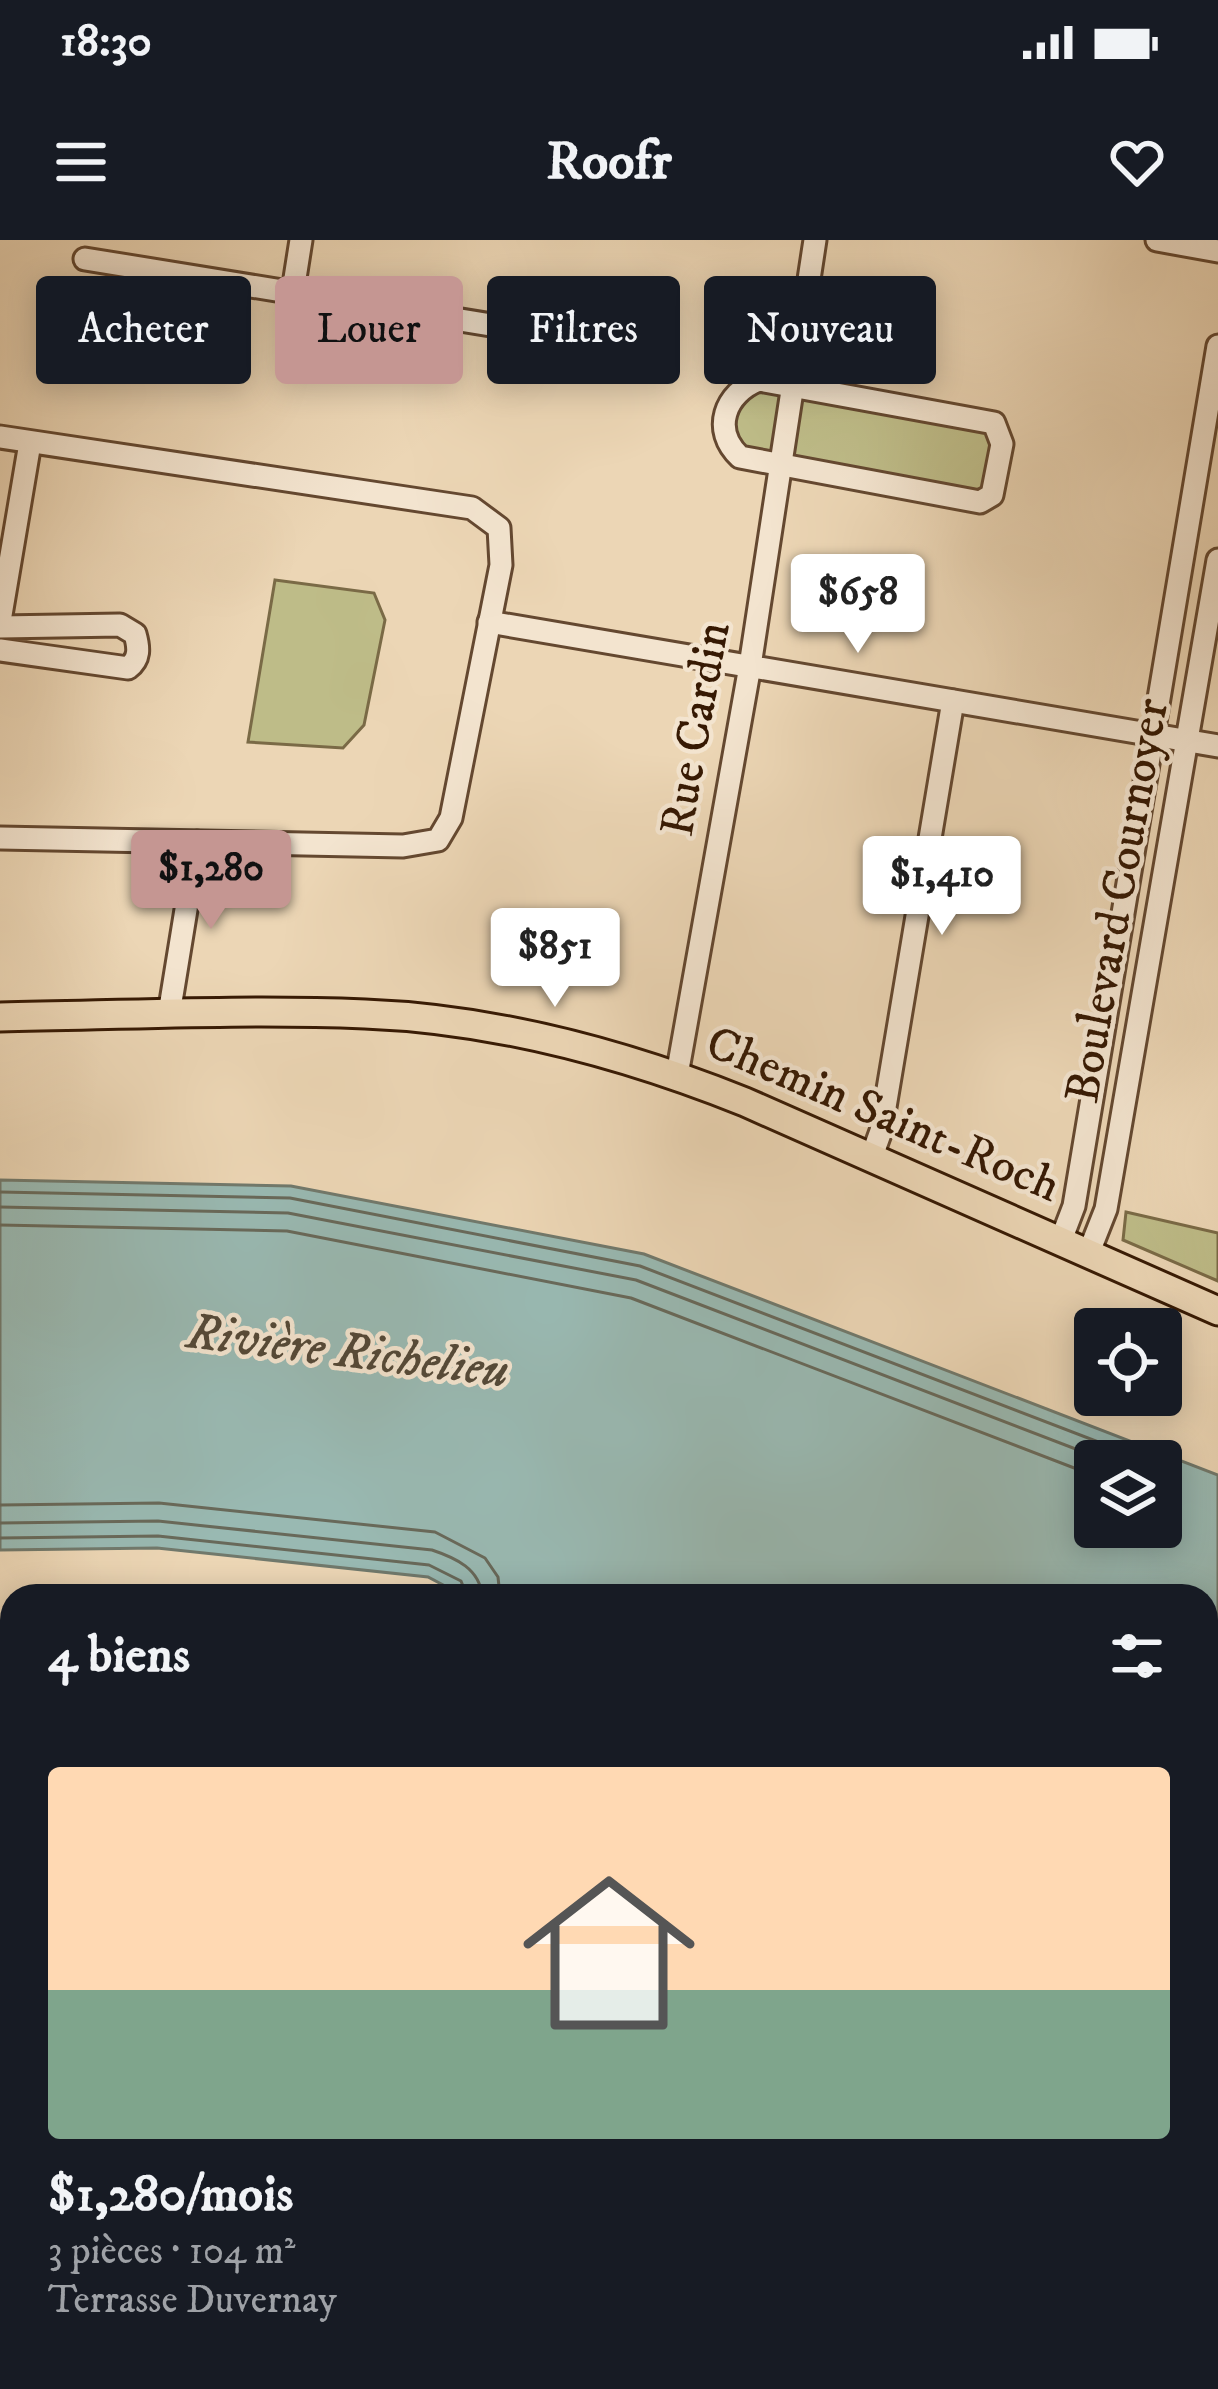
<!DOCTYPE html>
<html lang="fr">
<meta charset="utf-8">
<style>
body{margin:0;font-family:"IM FELL DW Pica",serif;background:#20242c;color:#f1f3f6;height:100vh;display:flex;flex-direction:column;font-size:45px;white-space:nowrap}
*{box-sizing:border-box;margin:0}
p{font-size:39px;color:#9ea1a6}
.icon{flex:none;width:66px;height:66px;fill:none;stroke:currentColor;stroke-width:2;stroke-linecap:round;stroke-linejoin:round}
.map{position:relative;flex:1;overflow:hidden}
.sheet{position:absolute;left:0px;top:1344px;width:1218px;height:807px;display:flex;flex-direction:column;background:#171b24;border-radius:36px 36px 0 0;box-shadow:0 6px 30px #0003}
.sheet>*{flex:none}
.hud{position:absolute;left:36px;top:36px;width:1146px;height:108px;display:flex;gap:24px}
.controls{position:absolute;left:1074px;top:1068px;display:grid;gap:24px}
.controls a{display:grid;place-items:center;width:108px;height:108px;border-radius:12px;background:#171b24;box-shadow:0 6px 30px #0003;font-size:60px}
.price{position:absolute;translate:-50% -102px;padding:0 27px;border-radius:12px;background:#fff;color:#222;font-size:39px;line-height:78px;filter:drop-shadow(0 3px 6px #0008)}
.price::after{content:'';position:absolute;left:50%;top:72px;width:36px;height:27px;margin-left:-18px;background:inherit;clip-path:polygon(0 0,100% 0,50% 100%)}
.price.selected{background:#c59692;color:#111}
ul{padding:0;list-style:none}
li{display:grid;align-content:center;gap:24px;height:636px;padding:0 48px}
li+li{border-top:3px solid #363941}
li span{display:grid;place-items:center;height:372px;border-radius:12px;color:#555}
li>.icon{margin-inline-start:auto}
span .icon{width:216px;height:216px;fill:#fffc;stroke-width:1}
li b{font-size:51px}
h2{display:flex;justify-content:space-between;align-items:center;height:144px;padding:0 48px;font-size:51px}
.pill{padding:0 42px;border-radius:12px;background:#171b24;box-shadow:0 6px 30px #0003;font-size:42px;line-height:108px}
.pill.selected{background:#c59692;color:#111}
.status{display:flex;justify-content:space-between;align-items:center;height:84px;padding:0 60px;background:#171b24;direction:ltr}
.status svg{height:33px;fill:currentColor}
header{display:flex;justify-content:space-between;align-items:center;height:156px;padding:0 48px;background:#171b24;font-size:54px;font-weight:700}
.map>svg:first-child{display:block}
.green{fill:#bebc88;stroke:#7a6a46;stroke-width:3}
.water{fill:#99b9b2;stroke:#71796c;stroke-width:3;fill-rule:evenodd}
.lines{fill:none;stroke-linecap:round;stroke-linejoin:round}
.shore{stroke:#68695a;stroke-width:3}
.minor-casing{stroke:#644830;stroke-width:27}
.major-casing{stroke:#361903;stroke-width:33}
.minor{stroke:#f3e4cf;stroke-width:21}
.major{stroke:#ecd6b5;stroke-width:27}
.labels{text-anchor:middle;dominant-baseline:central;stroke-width:9;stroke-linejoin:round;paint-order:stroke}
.street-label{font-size:48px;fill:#361903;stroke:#f3e4cf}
.water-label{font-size:51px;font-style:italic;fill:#544938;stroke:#f3e4cf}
</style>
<div class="status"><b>18:30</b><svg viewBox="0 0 49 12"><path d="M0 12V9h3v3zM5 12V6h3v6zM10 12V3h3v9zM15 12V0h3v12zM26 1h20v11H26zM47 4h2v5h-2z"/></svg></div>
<header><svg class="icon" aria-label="menu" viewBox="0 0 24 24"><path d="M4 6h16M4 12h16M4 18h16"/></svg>Roofr<svg class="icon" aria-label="heart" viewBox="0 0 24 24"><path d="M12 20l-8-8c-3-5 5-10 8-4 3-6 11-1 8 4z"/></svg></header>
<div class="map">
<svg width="1218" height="2149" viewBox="0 0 1218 2149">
<rect width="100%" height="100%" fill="#ecd6b5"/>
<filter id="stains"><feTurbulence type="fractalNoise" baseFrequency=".00167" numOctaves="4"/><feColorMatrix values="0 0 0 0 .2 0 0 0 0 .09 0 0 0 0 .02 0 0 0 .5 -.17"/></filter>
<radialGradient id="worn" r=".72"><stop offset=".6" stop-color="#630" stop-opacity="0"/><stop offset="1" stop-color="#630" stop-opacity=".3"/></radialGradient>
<g class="green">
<path d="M752,144L991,187L1000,197L992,255L748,225L724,176Z"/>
<path d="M275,340L374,353L385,380L364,485L343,508L248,502Z"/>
<path d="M1126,972L1218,993V1041L1123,1000Z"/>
</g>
<path class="water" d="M0,940L291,946L644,1014L1218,1235V1814L1206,1801V1356H464L428,1337L157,1308L0,1310ZM1095,1221H1161V1287H1095Z"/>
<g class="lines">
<g class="shore">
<path d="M0,952L290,958L640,1026L1148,1221"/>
<path d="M0,967L288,973L636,1040L1107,1221"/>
<path d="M0,985L287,991L631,1058L1095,1236"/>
<path d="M0,1265L159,1263L435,1292L485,1318L498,1337L500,1356"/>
<path d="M0,1283L158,1281L432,1310C456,1318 480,1329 482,1356"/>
<path d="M0,1298L158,1296L429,1325L461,1341L467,1356"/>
</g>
<g class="minor-casing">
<g id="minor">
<path d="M1157,0L1218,11"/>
<path d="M85,19L516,89"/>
<path d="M293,51L301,0"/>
<path d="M759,140L994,183L1002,204L992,255L980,262L740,217C711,190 725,153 759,140Z"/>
<path d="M0,197L472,268L499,288L501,325L451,578L438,600L403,606L0,598"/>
<path d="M0,381L30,203"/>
<path d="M489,382L1218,506"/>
<path d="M0,387L120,385L135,394C139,408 140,419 128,428L0,410"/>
<path d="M169,774L197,602"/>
<path d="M677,835L750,426L815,0"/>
<path d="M872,916L881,891L953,461"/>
<path d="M1061,1000L1074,966L1218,106"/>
<path d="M1089,1012L1106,969L1218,320"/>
<path d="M0,1517L12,1523"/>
<path d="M0,1762L12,1770"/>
<path d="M1206,1961L1211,1955"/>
<path d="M0,2025L12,2008"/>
<path d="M819,2139L831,2149"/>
<path d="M199,2149L201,2139"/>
<path d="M690,2149L697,2139"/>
<path d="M1058,2149L1066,2139"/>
</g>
</g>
<g class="major-casing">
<path id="major" d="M0,777C121,775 244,769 365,774C495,779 625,814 745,862L1218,1071"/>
</g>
<use href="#minor" class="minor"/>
<use href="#major" class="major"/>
</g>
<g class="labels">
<g class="street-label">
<text transform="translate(696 489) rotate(-80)">Rue Cardin</text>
<text transform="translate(1118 661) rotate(-80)">Boulevard Cournoyer</text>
<text transform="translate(883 875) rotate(23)">Chemin Saint-Roch</text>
</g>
<g class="water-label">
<text transform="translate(348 1112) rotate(7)">Rivière Richelieu</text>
</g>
</g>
<rect width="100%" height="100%" filter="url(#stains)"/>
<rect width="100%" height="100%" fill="url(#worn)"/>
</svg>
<div class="controls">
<a><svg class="icon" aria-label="locate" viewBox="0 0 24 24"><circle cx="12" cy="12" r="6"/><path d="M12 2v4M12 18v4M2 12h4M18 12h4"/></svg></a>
<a><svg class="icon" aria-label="layers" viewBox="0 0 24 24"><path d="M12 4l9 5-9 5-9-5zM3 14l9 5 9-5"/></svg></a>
</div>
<b class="price" style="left:858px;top:416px">$658</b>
<b class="price selected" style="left:211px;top:692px">$1,280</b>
<b class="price" style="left:942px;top:698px">$1,410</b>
<b class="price" style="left:555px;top:770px">$851</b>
<div class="hud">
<a class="pill">Acheter</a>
<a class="pill selected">Louer</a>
<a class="pill">Filtres</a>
<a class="pill">Nouveau</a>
</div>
<section class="sheet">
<h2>4 biens<svg class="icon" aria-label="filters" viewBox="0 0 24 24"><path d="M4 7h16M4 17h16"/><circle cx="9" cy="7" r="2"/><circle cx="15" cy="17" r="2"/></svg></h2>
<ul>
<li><span style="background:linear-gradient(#ffd9b3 60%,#7fa58c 0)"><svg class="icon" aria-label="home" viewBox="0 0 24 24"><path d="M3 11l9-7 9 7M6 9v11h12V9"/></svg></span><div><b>$1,280/mois</b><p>3 pièces · 104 m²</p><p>Terrasse Duvernay</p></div></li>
</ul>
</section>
</div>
